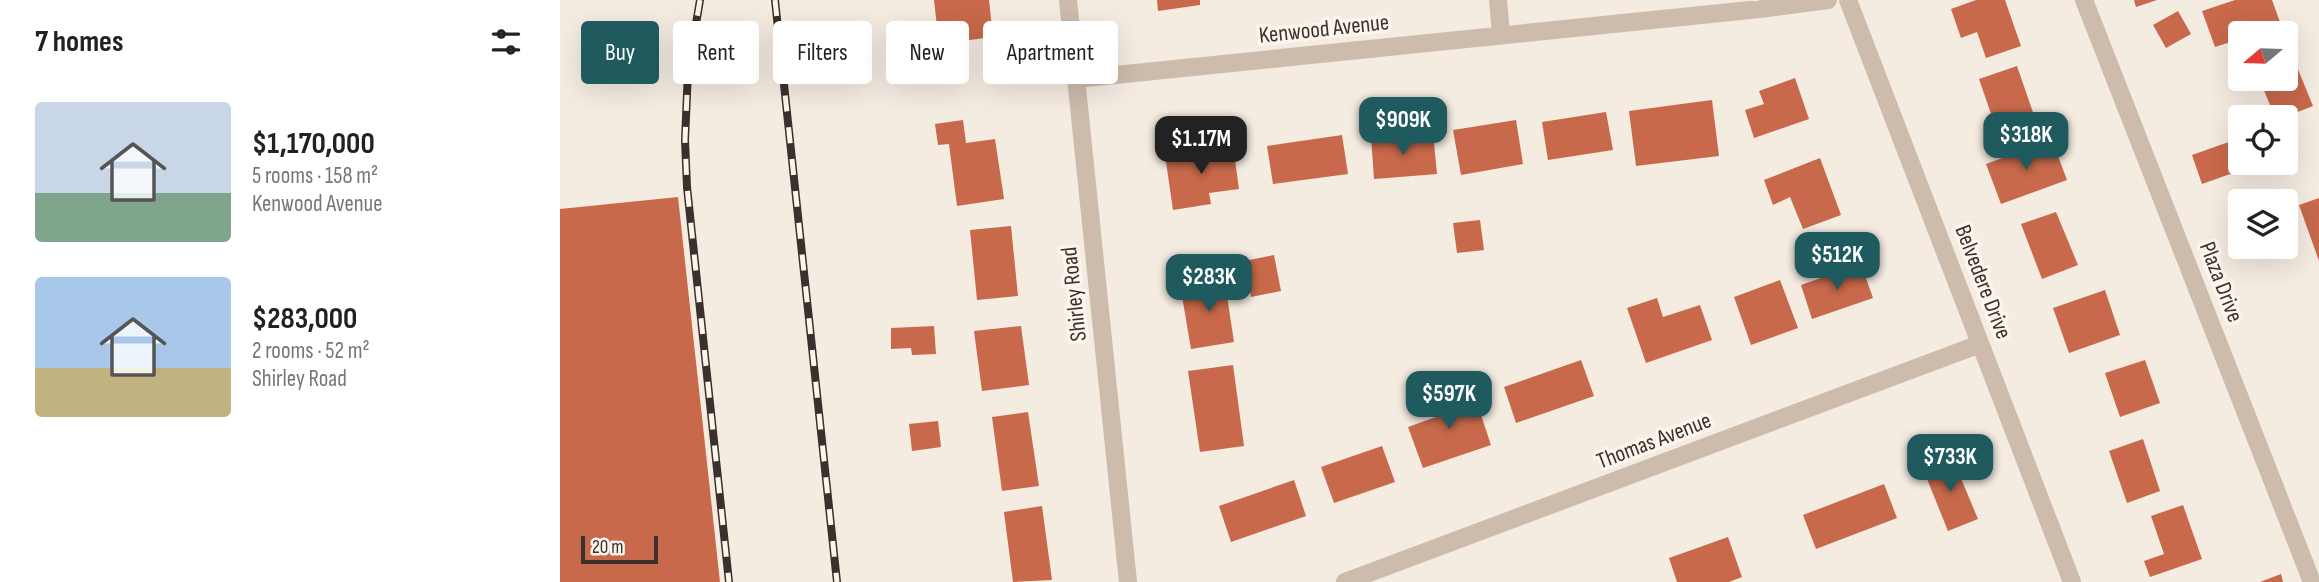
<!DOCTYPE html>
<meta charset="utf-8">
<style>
body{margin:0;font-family:"Sofia Sans Condensed",sans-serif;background:#f6f6f6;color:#222;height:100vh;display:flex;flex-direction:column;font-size:26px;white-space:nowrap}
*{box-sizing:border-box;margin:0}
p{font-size:23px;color:#767676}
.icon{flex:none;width:38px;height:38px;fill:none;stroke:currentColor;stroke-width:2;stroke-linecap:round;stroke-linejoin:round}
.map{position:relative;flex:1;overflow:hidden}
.sheet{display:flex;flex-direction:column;background:#fff;width:560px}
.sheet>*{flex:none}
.hud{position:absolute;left:21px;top:21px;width:665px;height:63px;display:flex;gap:14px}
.needle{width:46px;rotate:251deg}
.controls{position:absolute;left:1668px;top:21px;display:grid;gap:14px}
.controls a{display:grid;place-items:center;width:70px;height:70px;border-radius:7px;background:#fff;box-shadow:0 7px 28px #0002;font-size:35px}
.scale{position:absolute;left:21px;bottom:18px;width:77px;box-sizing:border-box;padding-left:7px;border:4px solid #3b302b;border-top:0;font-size:19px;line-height:24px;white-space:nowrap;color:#3b302b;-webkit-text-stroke:5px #fbf5ee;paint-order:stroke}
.price{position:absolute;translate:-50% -60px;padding:0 16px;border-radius:14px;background:#1f5a5e;color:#fff;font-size:23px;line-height:46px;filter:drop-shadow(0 2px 4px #0008)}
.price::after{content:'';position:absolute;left:50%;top:42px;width:21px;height:16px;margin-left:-10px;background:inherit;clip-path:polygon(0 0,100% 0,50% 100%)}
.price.on{background:#222;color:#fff}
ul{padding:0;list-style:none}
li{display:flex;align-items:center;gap:21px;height:175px;padding:0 35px}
li span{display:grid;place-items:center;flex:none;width:196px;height:140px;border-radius:7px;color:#555}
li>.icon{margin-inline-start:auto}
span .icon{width:84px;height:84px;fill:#fffc;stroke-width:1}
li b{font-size:30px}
h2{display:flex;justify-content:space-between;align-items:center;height:84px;padding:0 35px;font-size:30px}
.tag{padding:0 24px;border-radius:7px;background:#fff;box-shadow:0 7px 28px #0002;font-size:24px;line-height:63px}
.tag.on{background:#1f5a5e;color:#fff}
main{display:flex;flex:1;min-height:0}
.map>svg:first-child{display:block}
.building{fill:#c8694b}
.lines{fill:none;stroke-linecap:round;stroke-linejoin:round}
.minor{stroke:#cdbbac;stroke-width:18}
.rail-casing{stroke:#3b302b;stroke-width:8}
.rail{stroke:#fbf5ee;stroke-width:5;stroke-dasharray:16;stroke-linecap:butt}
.labels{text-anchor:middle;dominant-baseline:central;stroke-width:7;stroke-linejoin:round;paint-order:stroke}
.street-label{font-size:23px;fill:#3b302b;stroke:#fbf5ee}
</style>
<main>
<section class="sheet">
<h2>7 homes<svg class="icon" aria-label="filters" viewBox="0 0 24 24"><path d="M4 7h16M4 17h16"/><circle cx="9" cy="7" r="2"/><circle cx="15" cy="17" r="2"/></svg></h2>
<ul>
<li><span style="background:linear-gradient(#c9d6e8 65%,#7fa58c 0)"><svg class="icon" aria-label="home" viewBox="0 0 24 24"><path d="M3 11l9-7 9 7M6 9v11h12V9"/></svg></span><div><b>$1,170,000</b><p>5 rooms · 158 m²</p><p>Kenwood Avenue</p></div></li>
<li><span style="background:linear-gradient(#a9c7e8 65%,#c2b280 0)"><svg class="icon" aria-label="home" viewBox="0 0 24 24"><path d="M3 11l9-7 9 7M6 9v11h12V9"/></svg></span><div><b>$283,000</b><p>2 rooms · 52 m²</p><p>Shirley Road</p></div></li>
</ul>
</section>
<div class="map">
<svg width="1759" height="582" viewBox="0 0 1759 582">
<rect width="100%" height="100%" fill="#f4ebe1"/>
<g class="building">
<path d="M374,0H429L433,37L379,44Z"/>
<path d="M597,0H640V5L598,11Z"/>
<path d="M1416,0H1445L1461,46L1426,58L1417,32L1401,38L1391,9Z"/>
<path d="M1574,0H1597L1576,7Z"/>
<path d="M1675,0H1712L1721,25L1696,33H1680V39L1655,47L1642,11Z"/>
<path d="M1618,11L1631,34L1606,48L1593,25Z"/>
<path d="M1457,66L1476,121L1438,134L1419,79Z"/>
<path d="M1737,67L1753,106L1725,117H1715L1700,81L1706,79H1726V71Z"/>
<path d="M1235,78L1249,119L1194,138L1185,110L1204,104L1199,91Z"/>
<path d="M1152,100L1159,156L1076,166L1069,111Z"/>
<path d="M1046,112L1053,150L988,160L982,122Z"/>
<path d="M403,120L406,143L435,139L444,199L397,206L389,144L378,145L375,124Z"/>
<path d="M956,120L963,164L901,175L893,130Z"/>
<path d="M864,134L865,143H874L877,174L814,179L811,137Z"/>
<path d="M782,135L788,174L713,184L707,146Z"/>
<path d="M1680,138V163H1689L1690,167L1642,184L1632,155Z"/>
<path d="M1492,140L1507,180L1441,204L1426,164Z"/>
<path d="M673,145L679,189L649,193L651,204L613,210L605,155Z"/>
<path d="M1260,158L1281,215L1243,229L1230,197L1213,205L1204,180Z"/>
<path d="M118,197L160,582H0V209Z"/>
<path d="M1759,198V261L1739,205Z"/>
<path d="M1496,212L1518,265L1482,279L1461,224Z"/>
<path d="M920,220L924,250L897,253L893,223Z"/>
<path d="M451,226L458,296L417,300L410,230Z"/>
<path d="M714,255L721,291L691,297L684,261Z"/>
<path d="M1301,264L1313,298L1252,319L1241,285Z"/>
<path d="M664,276L674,342L631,349L622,296L638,293L635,281Z"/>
<path d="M1220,280L1238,328L1191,345L1174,297Z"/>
<path d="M1545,290L1560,335L1509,353L1493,308Z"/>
<path d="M1097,298L1103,317L1140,305L1152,340L1086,363L1067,308Z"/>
<path d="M374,326L376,354L352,355L351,348L331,349V328Z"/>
<path d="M461,326L469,385L422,391L414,331Z"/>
<path d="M1021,360L1034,396L956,423L944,387Z"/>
<path d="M1585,360L1600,403L1560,417L1545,373Z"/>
<path d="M673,365L684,446L640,452L628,371Z"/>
<path d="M898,391L904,408L917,403L931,445L863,468L848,427L876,417L870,401Z"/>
<path d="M468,412L479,486L442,491L432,417Z"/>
<path d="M378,421L381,447L352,451L349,424Z"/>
<path d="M1583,439L1600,491L1567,503L1549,451Z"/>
<path d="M822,446L835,482L774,503L761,467Z"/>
<path d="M1392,457L1418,519L1388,531L1363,469Z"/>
<path d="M734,480L746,516L671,542L659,506Z"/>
<path d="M1324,484L1337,518L1256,549L1243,515Z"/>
<path d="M1623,505L1642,559L1590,577L1584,561L1604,554L1591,516Z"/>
<path d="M482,506L492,580L453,582L444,512Z"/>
<path d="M1168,537L1182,577L1169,582H1117L1109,558Z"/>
<path d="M1721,574L1723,582H1700Z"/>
</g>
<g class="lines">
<g class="minor">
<path d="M508,0L568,582"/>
<path d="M938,0L941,34"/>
<path d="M1288,0L1512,582"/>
<path d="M1524,0L1752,582"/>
<path d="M516,79L1200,9L1268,0"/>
<path d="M785,582L1420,344"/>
</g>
<g class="rail-casing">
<g id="rail">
<path d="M140,0L128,71L125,140L127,187L169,582"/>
<path d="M215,0L277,582"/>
</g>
</g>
<use href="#rail" class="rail"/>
</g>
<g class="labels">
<g class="street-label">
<text transform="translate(764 29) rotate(-6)">Kenwood Avenue</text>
<text transform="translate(1423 282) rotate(69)">Belvedere Drive</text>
<text transform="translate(1661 282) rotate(69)">Plaza Drive</text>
<text transform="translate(514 294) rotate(-96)">Shirley Road</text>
<text transform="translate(1094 441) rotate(-21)">Thomas Avenue</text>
</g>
</g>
</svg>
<div class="controls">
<a><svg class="needle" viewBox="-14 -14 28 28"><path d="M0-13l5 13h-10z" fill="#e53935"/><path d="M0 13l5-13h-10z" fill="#767676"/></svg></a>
<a><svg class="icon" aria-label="locate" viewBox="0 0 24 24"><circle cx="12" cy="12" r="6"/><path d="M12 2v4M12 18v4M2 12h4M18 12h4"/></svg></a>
<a><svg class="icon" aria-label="layers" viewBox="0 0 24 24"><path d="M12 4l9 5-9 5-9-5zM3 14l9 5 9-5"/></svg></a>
</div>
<div class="scale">20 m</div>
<b class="price" style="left:843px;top:157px">$909K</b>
<b class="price" style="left:1466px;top:172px">$318K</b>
<b class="price on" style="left:641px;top:176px">$1.17M</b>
<b class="price" style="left:1277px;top:292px">$512K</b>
<b class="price" style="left:649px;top:314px">$283K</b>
<b class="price" style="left:889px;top:431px">$597K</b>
<b class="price" style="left:1390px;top:494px">$733K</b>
<div class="hud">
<a class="tag on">Buy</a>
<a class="tag">Rent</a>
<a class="tag">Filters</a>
<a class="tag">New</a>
<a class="tag">Apartment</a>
</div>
</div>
</main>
